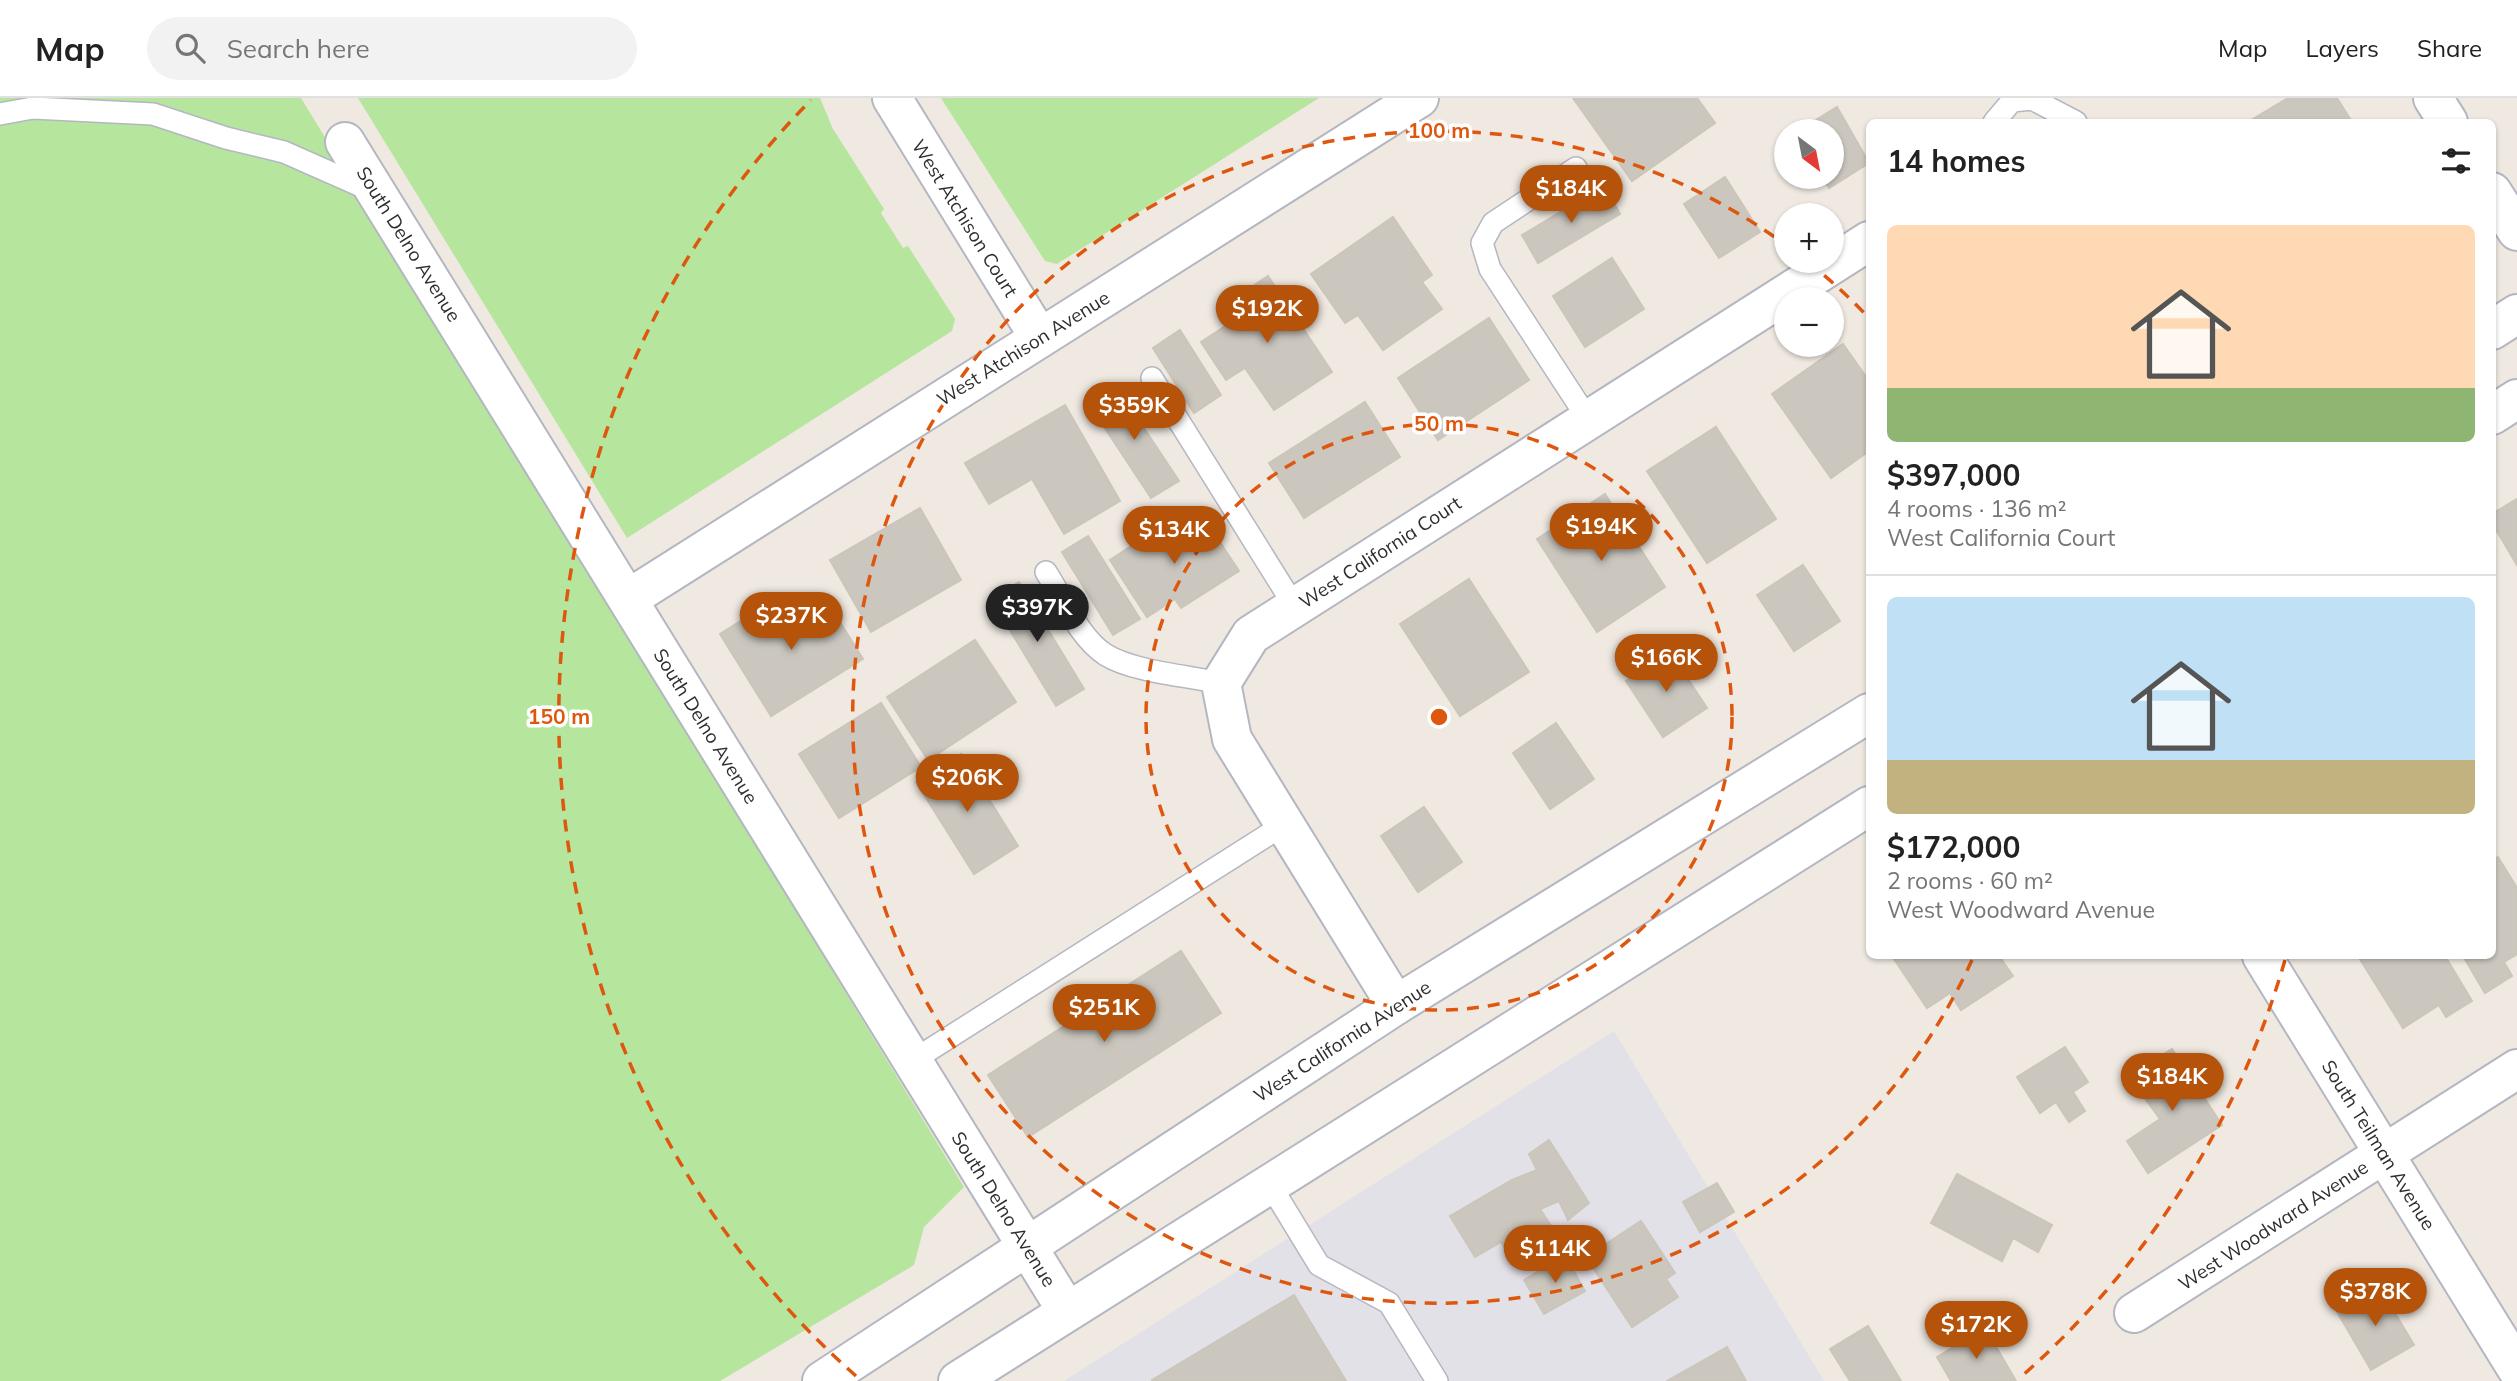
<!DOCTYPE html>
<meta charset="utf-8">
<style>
body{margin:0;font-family:Mulish,sans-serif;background:#f2f2f2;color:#222;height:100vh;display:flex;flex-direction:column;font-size:26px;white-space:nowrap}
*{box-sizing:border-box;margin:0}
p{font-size:23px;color:#767676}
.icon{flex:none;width:38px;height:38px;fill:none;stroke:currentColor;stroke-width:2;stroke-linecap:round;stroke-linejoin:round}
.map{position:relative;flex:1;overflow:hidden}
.sheet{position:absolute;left:1866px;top:21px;width:630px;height:840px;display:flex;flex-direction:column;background:#fff;border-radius:10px;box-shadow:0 2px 5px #0004}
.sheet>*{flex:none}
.needle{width:46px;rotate:148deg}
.fabs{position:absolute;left:1774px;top:21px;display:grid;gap:14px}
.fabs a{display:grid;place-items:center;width:70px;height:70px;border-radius:50%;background:#fff;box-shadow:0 2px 5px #0004;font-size:35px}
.price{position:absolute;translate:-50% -60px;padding:0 16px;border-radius:24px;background:#b45309;color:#fff;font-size:23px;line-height:46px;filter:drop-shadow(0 2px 4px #0008)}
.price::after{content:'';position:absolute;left:50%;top:42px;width:21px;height:16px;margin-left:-10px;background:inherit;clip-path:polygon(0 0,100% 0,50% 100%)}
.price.current{background:#222;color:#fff}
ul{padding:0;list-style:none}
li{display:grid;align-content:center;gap:14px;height:371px;padding:0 21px}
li+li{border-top:2px solid #e0e0e0}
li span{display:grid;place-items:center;height:217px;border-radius:10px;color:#555}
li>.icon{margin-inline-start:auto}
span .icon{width:126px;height:126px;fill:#fffc;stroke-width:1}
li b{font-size:30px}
h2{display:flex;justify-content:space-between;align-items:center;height:84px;padding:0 21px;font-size:30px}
header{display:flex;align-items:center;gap:42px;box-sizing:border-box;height:98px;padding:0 35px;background:#fff;border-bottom:2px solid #e0e0e0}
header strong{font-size:33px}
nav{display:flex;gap:38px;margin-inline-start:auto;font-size:24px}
.search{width:490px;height:63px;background:#f2f2f2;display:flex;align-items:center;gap:18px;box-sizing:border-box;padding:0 24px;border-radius:38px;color:#767676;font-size:26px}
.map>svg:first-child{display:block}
.industrial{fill:#e3e1e8}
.green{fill:#b6e59e}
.building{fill:#cbc7bf;stroke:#cbc5ba;stroke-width:2}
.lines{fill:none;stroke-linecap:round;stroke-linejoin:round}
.lane-casing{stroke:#b4b7c1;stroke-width:24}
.street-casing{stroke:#b4b7c1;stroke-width:42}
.secondary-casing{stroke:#b4b7c1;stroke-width:42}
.lane{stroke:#fff;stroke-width:21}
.street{stroke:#fff;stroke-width:38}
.secondary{stroke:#fff;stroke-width:38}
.ring{fill:none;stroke:#df570e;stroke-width:3.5;stroke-dasharray:12 9}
.labels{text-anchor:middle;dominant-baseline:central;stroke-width:7;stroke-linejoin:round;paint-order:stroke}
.street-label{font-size:19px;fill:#2e2e2e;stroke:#fff}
.centre{fill:#df570e;stroke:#fff;stroke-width:3.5}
.ring-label{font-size:21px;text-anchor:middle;font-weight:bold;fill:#df570e;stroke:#fff;stroke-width:7;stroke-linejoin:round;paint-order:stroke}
</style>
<header>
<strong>Map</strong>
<div class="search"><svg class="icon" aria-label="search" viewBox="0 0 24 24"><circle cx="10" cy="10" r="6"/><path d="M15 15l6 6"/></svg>Search here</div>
<nav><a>Map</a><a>Layers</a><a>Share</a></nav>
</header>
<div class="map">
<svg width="2517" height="1283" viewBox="0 0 2517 1283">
<rect width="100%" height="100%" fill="#efe9e1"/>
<path class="industrial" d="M1614,933L1824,1283H1064Z"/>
<g class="green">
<path d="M0,0H301L964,1089L924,1129L914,1167L720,1283H0Z"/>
<path d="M358,0H820L833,31L884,111L881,115L903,150L908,148L955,221L952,233L627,440Z"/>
<path d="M941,0H1319L1057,166L1045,163Z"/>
</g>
<g class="building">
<path d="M1573,0H1697L1715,25L1632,83Z"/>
<path d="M2288,0H2337L2352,24H2248Z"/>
<path d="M1837,9L1869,65L1829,90L1823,79H1832V33H1798Z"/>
<path d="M1725,79L1760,134L1719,160L1684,106Z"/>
<path d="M1604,88L1620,116L1538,165L1522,137Z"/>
<path d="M1393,119L1432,177L1422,184L1442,211L1383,252L1358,217L1345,225L1311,176Z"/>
<path d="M1612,160L1644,211L1585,249L1553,198Z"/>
<path d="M1268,178L1332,274L1274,312L1245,270L1226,282L1201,244L1233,223L1223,208Z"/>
<path d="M1489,220L1529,282L1438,342L1398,280Z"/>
<path d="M1180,232L1221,297L1194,315L1153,250Z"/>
<path d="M1843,246L1869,283V353L1831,380L1772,296Z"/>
<path d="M1116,288L1179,383L1151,400L1089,306Z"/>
<path d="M1365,304L1400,359L1304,420L1269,365Z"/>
<path d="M1065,307L1120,403L1064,436L1032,381L989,406L965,365Z"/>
<path d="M1716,329L1776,421L1707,465L1647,373Z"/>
<path d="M1605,396L1665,489L1597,534L1537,441Z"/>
<path d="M2517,401V467L2492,425V416Z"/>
<path d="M920,410L961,482L871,534L830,462Z"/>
<path d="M1204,420L1239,473L1181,510L1175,501L1147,519L1110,462L1169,423L1178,437Z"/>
<path d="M1088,438L1140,521L1113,537L1062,454Z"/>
<path d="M1803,467L1840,523L1794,553L1757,497Z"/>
<path d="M1469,481L1529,574L1460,618L1400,526Z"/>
<path d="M1019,484L1084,591L1056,608L991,501Z"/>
<path d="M823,497L863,561L771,618L720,536L769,505L781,523Z"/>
<path d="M975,542L1016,604L928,662L887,599Z"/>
<path d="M1670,554L1707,610L1663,639L1626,583Z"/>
<path d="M881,605L921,669L839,720L799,656Z"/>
<path d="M1556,625L1594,681L1550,711L1513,655Z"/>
<path d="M961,656L1018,748L974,776L916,684Z"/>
<path d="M1424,709L1462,764L1418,794L1381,738Z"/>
<path d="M2498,759L2517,790V856L2504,864L2512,878L2485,895L2463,858H2492V762Z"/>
<path d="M1181,853L1221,915L1028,1039L988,977Z"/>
<path d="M1892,858H1999L2013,878L1961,912L1950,895L1927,910Z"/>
<path d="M2358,858H2445L2472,903L2446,919L2439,907L2403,930Z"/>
<path d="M2065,949L2088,984L2073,994L2085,1013L2069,1024L2056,1004L2040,1015L2017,979Z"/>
<path d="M2172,951L2222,1027L2148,1075L2127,1043L2160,1021L2144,999L2154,991L2141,971Z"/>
<path d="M1549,1042L1589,1105L1568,1122L1559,1103L1540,1111L1559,1140L1515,1166L1501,1144L1475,1159L1450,1118L1512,1082L1537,1072L1529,1056Z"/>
<path d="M1957,1076L2052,1127L2038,1154L2013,1140L2002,1163L1931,1125Z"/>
<path d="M1717,1085L1734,1114L1700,1134L1683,1104Z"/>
<path d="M1641,1123L1675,1175L1666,1181L1678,1199L1632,1229L1586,1159Z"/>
<path d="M1565,1158L1585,1193L1544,1216L1524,1182Z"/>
<path d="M2378,1187L2414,1247L2371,1272L2336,1212Z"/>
<path d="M1294,1197L1346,1283H1152V1282Z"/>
<path d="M1868,1228L1901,1283H1850L1830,1251Z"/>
<path d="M1985,1230L2016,1283H1951L1937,1259Z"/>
<path d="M1727,1249L1746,1283H1667Z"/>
</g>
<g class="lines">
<g class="lane-casing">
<g id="lane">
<path d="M0,16L33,10L153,16L226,40L284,54L370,92"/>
<path d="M1994,24L2012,3L2032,1L2076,24"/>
<path d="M1576,70L1493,125L1482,145L1490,171L1588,321"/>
<path d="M1152,280L1295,509"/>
<path d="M1046,474C1063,500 1079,540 1106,557C1134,574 1189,578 1221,585"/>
<path d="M912,963L1285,726"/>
<path d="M1269,1085L1319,1167L1389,1205L1437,1283"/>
</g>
</g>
<g class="street-casing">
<g id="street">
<path d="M892,0L1039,239"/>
<path d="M2433,0L2448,24"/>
<path d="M345,44L1067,1213"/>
<path d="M2492,94L2517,133"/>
<path d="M628,501L1419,0"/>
<path d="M2262,858L2517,1271"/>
<path d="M1396,907L1232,641L1221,585L1251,537L1869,143"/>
<path d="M2134,1215L2517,971"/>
</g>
</g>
<g class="secondary-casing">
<g id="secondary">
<path d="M2492,232L2517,216"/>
<path d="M2492,317L2517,301"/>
<path d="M822,1283L1396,907L1869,615"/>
<path d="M958,1283L1869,708"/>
</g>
</g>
<use href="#lane" class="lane"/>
<use href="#street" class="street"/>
<use href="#secondary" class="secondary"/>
</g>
<g class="ring">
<circle cx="1439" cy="619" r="293"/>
<path d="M1972 862A586 586 0 1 1 1783 145M1808 164A586 586 0 0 1 1868 219"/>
<path d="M2285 862A880 880 0 0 1 2022 1278M856 1278A880 880 0 0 1 811 2"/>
</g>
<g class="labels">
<g class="street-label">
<text transform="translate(965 120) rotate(58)">West Atchison Court</text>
<text transform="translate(409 146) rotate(58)">South Delno Avenue</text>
<text transform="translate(1023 250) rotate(-32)">West Atchison Avenue</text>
<text transform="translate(1380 454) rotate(-33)">West California Court</text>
<text transform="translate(706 628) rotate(58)">South Delno Avenue</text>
<text transform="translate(1342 943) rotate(-33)">West California Avenue</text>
<text transform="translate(2379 1047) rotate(58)">South Teilman Avenue</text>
<text transform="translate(1004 1111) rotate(58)">South Delno Avenue</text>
<text transform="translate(2273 1127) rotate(-33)">West Woodward Avenue</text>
</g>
</g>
<circle cx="1439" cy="619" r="10" class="centre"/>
<g class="ring-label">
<text x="1439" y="40">100 m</text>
<text x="1439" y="333">50 m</text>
<text x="559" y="626">150 m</text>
</g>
</svg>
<div class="fabs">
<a><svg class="needle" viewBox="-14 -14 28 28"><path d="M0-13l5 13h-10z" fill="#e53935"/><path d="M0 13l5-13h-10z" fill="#767676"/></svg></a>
<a>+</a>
<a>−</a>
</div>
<b class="price" style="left:1571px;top:127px">$184K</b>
<b class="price" style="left:1267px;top:247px">$192K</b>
<b class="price" style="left:1134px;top:344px">$359K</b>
<b class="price" style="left:1601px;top:465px">$194K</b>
<b class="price" style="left:1174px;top:468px">$134K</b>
<b class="price current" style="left:1037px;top:546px">$397K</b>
<b class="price" style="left:791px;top:554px">$237K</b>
<b class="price" style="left:1666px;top:596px">$166K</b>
<b class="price" style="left:967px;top:716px">$206K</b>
<b class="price" style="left:1104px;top:946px">$251K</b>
<b class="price" style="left:2172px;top:1015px">$184K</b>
<b class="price" style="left:1555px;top:1187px">$114K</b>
<b class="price" style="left:2375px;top:1230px">$378K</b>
<b class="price" style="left:1976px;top:1263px">$172K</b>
<section class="sheet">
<h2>14 homes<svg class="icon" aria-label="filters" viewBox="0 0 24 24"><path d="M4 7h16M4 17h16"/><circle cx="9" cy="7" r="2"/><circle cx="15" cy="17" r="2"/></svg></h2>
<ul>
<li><span style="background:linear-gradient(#ffd9b3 75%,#8fb573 0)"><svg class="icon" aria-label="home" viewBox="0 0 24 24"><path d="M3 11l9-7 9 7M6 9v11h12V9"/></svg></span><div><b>$397,000</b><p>4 rooms · 136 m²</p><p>West California Court</p></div></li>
<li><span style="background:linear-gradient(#bfe0f5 75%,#c2b280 0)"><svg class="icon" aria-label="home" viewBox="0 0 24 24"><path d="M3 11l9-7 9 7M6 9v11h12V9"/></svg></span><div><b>$172,000</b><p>2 rooms · 60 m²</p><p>West Woodward Avenue</p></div></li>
</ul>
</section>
</div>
